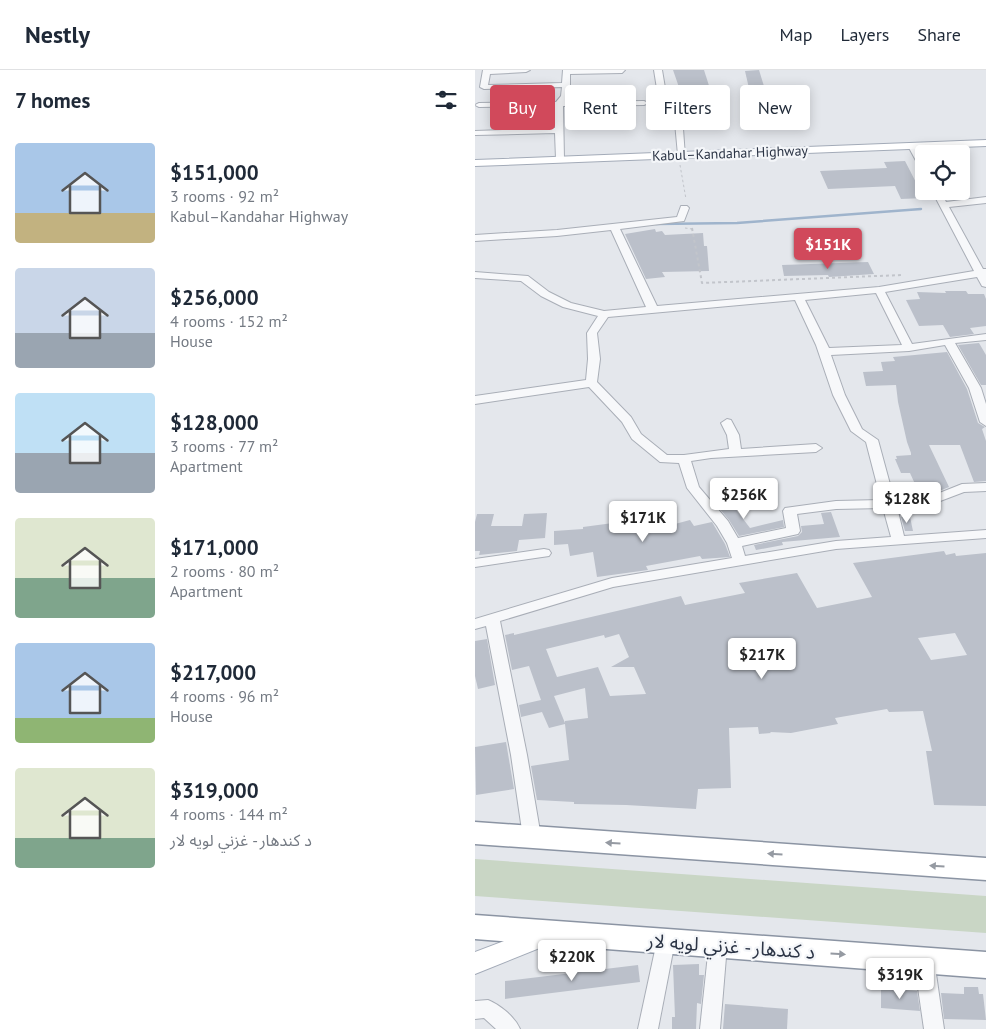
<!DOCTYPE html>
<meta charset="utf-8">
<style>
body{margin:0;font-family:"PT Sans","Noto Sans Arabic",sans-serif;background:#f6f6f7;color:#1f2937;height:100vh;display:flex;flex-direction:column;font-size:19px;white-space:nowrap}
*{box-sizing:border-box;margin:0}
p{font-size:16px;color:#747a83}
.icon{flex:none;width:28px;height:28px;fill:none;stroke:currentColor;stroke-width:2;stroke-linecap:round;stroke-linejoin:round}
.map{position:relative;flex:1;overflow:hidden}
.panel{display:flex;flex-direction:column;background:#fff;width:475px}
.panel>*{flex:none}
.guide{position:absolute;left:15px;top:15px;width:420px;height:45px;display:flex;gap:10px}
.tools{position:absolute;left:440px;top:75px;display:grid;gap:10px}
.tools a{display:grid;place-items:center;width:55px;height:55px;border-radius:5px;background:#fff;box-shadow:0 2px 12px #0003;font-size:25px}
.price{position:absolute;translate:-50% -42px;padding:0 11px;border-radius:5px;background:#fff;color:#222;font-size:16px;line-height:32px;filter:drop-shadow(0 1px 2px #0008)}
.price::after{content:'';position:absolute;left:50%;top:30px;width:15px;height:11px;margin-left:-8px;background:inherit;clip-path:polygon(0 0,100% 0,50% 100%)}
.price.active{background:#d1495b;color:#fff}
ul{padding:0;list-style:none}
li{display:flex;align-items:center;gap:15px;height:125px;padding:0 15px}
li span{display:grid;place-items:center;flex:none;width:140px;height:100px;border-radius:5px;color:#555}
li>.icon{margin-inline-start:auto}
span .icon{width:60px;height:60px;fill:#fffc;stroke-width:1}
li b{font-size:21px}
h2{display:flex;justify-content:space-between;align-items:center;height:60px;padding:0 15px;font-size:21px}
.tag{padding:0 18px;border-radius:5px;background:#fff;box-shadow:0 2px 12px #0003;font-size:18px;line-height:45px}
.tag.active{background:#d1495b;color:#fff}
header{display:flex;align-items:center;gap:30px;box-sizing:border-box;height:70px;padding:0 25px;background:#fff;border-bottom:1px solid #e0e1e3}
header strong{font-size:24px}
nav{display:flex;gap:28px;margin-inline-start:auto;font-size:18px}
main{display:flex;flex:1;min-height:0}
.map>svg:first-child{display:block}
.green{fill:#c9d6c5}
.lines{fill:none;stroke-linecap:round;stroke-linejoin:round}
.stream{stroke:#9fb4cc;stroke-width:2.5}
.building{fill:#bbc0ca;fill-rule:evenodd}
.minor-casing{stroke:#a9aeb7;stroke-width:2}
.major-casing{stroke:#a3abb8;stroke-width:2}
.highway-casing{stroke:#8b94a3;stroke-width:3}
.path-far1{stroke:#c2c5cb;stroke-width:1;stroke-dasharray:2.5 2.5;stroke-linecap:butt}
.path{stroke:#c2c5cb;stroke-width:2;stroke-dasharray:3 3;stroke-linecap:butt}
.minor{fill:#f7f8fa;fill-rule:evenodd}
.major{fill:#fff;fill-rule:evenodd}
.highway{fill:#fff;fill-rule:evenodd}
.oneway{fill:#959aa2}
.labels{text-anchor:middle;dominant-baseline:central;stroke-width:4.5;stroke-linejoin:round;paint-order:stroke}
.far-street-label{font-size:14px;fill:#2b3445;stroke:#f4f6f9}
.near-street-label{font-size:19px;fill:#2b3445;stroke:#f4f6f9}
</style>
<header>
<strong>Nestly</strong>
<nav><a>Map</a><a>Layers</a><a>Share</a></nav>
</header>
<main>
<section class="panel">
<h2>7 homes<svg class="icon" aria-label="filters" viewBox="0 0 24 24"><path d="M4 7h16M4 17h16"/><circle cx="9" cy="7" r="2"/><circle cx="15" cy="17" r="2"/></svg></h2>
<ul>
<li><span style="background:linear-gradient(#a9c7e8 70%,#c2b280 0)"><svg class="icon" aria-label="home" viewBox="0 0 24 24"><path d="M3 11l9-7 9 7M6 9v11h12V9"/></svg></span><div><b>$151,000</b><p>3 rooms · 92 m²</p><p>Kabul–Kandahar Highway</p></div></li>
<li><span style="background:linear-gradient(#c9d6e8 65%,#9aa5b1 0)"><svg class="icon" aria-label="home" viewBox="0 0 24 24"><path d="M3 11l9-7 9 7M6 9v11h12V9"/></svg></span><div><b>$256,000</b><p>4 rooms · 152 m²</p><p>House</p></div></li>
<li><span style="background:linear-gradient(#bfe0f5 60%,#9aa5b1 0)"><svg class="icon" aria-label="home" viewBox="0 0 24 24"><path d="M3 11l9-7 9 7M6 9v11h12V9"/></svg></span><div><b>$128,000</b><p>3 rooms · 77 m²</p><p>Apartment</p></div></li>
<li><span style="background:linear-gradient(#dfe7d0 60%,#7fa58c 0)"><svg class="icon" aria-label="home" viewBox="0 0 24 24"><path d="M3 11l9-7 9 7M6 9v11h12V9"/></svg></span><div><b>$171,000</b><p>2 rooms · 80 m²</p><p>Apartment</p></div></li>
<li><span style="background:linear-gradient(#a9c7e8 75%,#8fb573 0)"><svg class="icon" aria-label="home" viewBox="0 0 24 24"><path d="M3 11l9-7 9 7M6 9v11h12V9"/></svg></span><div><b>$217,000</b><p>4 rooms · 96 m²</p><p>House</p></div></li>
<li><span style="background:linear-gradient(#dfe7d0 70%,#7fa58c 0)"><svg class="icon" aria-label="home" viewBox="0 0 24 24"><path d="M3 11l9-7 9 7M6 9v11h12V9"/></svg></span><div><b>$319,000</b><p>4 rooms · 144 m²</p><p>د کندهار - غزني لويه لار</p></div></li>
</ul>
</section>
<div class="map">
<svg width="511" height="959" viewBox="0 0 511 959">
<rect width="100%" height="100%" fill="#e4e7ec"/>
<path class="green" d="M0,789L511,826V863L0,826Z"/>
<g class="lines">
<path class="stream" d="M181,154L262,153L446,139"/>
</g>
<g class="building">
<path d="M198,0H229L236,22L206,23Z"/>
<path d="M284,0L292,26L276,27L270,1Z"/>
<path d="M43,21H56L55,30L42,31Z"/>
<path d="M430,91L449,128L426,129L420,116L353,119L345,101L412,98L409,92Z"/>
<path d="M180,159L181,162L187,161L190,165L228,163L229,176H232L234,201L187,202L190,207L171,209L150,164Z"/>
<path d="M393,192L399,204L354,207L353,205L309,206L307,195Z"/>
<path d="M470,221H491L493,224H509L511,229V256L495,258L499,264L475,267L468,255L444,256L431,230L445,229L442,222L471,223Z"/>
<path d="M504,273L511,285V315H506L483,275Z"/>
<path d="M472,282L492,319L503,353L510,357L507,359L511,371V411L499,412L485,375H454L474,417L457,424L445,425L435,403H426L420,389H422L421,386L436,385V383L432,372L423,332L421,315L391,316L388,302L408,301L406,292L420,291L418,287Z"/>
<path d="M253,429L275,458L308,450L309,457L264,466L254,450L239,432Z"/>
<path d="M183,436L185,441L193,440L200,454L215,450L219,456L237,452L250,474L255,487L227,489L225,486L171,496L173,500L122,507L118,482L95,486L93,474L79,475V461L108,459V457L168,449L165,440Z"/>
<path d="M356,442L365,467L307,472L308,475L281,480L279,475L323,466L327,462L326,456L349,454L346,443Z"/>
<path d="M72,443L70,468L44,470L42,481L4,485L5,481H0V452L2,444H19L16,456H47L49,444Z"/>
<path d="M426,447H435L438,461H430Z"/>
<path d="M469,481L471,485L480,483L481,486L511,483V736L459,735L451,681H457L448,641L414,642L412,639L360,648L363,654L316,663L295,662L296,663L284,664L283,657L254,658L256,718L223,719L221,739L151,735L99,734V732L62,730L56,696L94,690L90,654L74,658L67,642L46,647L44,635L66,630L54,596L37,600L30,565L39,563V565L206,526L210,535L270,523L264,513L322,503L342,538L397,527L378,493ZM480,563L492,585L456,590L443,568ZM144,564L154,587L136,597H159L171,624L135,626L123,597L82,607L71,579L129,565L130,568ZM110,618L113,648L90,651V653L79,626Z"/>
<path d="M12,569L20,615L3,619L0,606V571Z"/>
<path d="M31,672L39,719L1,725L0,677Z"/>
<path d="M224,894V905H229L226,934L222,933L221,959H197V947H200L198,895Z"/>
<path d="M163,895L165,912L30,929V911Z"/>
<path d="M489,917H503L504,924H508L511,950L469,949L466,923L489,924Z"/>
<path d="M406,918L442,921L445,941L406,938Z"/>
<path d="M250,934L313,939L312,959H248Z"/>
</g>
<g class="lines">
<g class="minor-casing">
<g id="minor">
<path d="M55,0L51,2L15,4L13,15L87,13L88,0H150L147,3L95,4V17H148L152,19L148,21H94V27L90,32L169,31L173,33L169,35L88,36L89,89L85,92L81,89L80,63L0,65V61L80,58V36L4,37L0,35L4,33L81,32L86,26L87,17L9,19L5,17L8,0Z"/>
<path d="M179,0H187L191,24L206,30L210,87L203,85L198,31L183,25Z"/>
<path d="M437,73L440,74L449,90V101L445,98L433,76Z"/>
<path d="M457,121H466L471,132L511,127V133L474,137L508,199H511V217L507,216L502,207L410,222L437,274L511,264V270L480,273L506,318L511,334V356L505,352L494,318L470,275L434,281L356,285L370,325L387,359L403,370L419,429L457,426L487,414L511,413V421L489,422L460,433L422,437L429,466L511,460V468L361,479L138,517L25,551L52,685L66,767L63,772L57,774L51,772L48,767L36,685L11,556L0,559V549L137,508L257,488L252,473L242,456L212,418L204,393L185,392L157,369L147,352L114,317L0,334V326L111,310L113,289L112,263L123,246L88,237L66,226L46,211L0,208V202L53,206L74,222L96,233L129,241L171,237L136,160L82,166L0,171V165L82,160L202,147L206,136H212L214,138L209,151L145,159L182,236L404,217L499,201ZM401,223L427,275L354,278L330,230ZM320,230L341,275L358,325L376,361L391,372L406,430L361,431L310,438L308,441L311,458L263,468L253,451L224,417L216,391L236,388L341,382L347,378L341,374L266,379L264,365L256,350L252,349L246,353L252,365L254,379L209,385H192L166,364L156,347L122,312L125,289L122,263L133,247ZM408,438L416,467L361,471L270,486L267,476L323,464L325,461L322,444L361,439Z"/>
<path d="M69,479L74,480L76,483L74,486L0,497V489Z"/>
<path d="M191,863L198,865L200,871L183,959H163L182,871L184,865Z"/>
<path d="M243,867L250,869L252,875L245,959H225L234,875L236,869Z"/>
<path d="M449,882L456,884L459,890L469,959H449L439,890L442,884Z"/>
<path d="M13,930C25,935 40,947 45,959H21L9,948L0,949V931Z"/>
</g>
</g>
<g class="major-casing">
<g id="major">
<path d="M511,70V76L0,96V90Z"/>
<path d="M74,854L82,857L86,864L82,871L0,904V882Z"/>
</g>
</g>
<g class="highway-casing">
<g id="highway">
<path d="M0,752L511,788V810L0,774Z"/>
<path d="M0,845L511,882V908L0,869Z"/>
</g>
</g>
<g class="path-far1">
<path d="M205,95L211,129"/>
<path d="M210,158L217,159"/>
</g>
<path class="path" d="M217,158L227,213L427,205"/>
<use href="#minor" class="minor"/>
<use href="#major" class="major"/>
<use href="#highway" class="highway"/>
</g>
<defs><path id="oneway-solid" d="M-6-.8H1V-3.2L6.5 0L1 3.2V.8H-6Z" transform="scale(1.25)"/></defs>
<g class="oneway">
<use href="#oneway-solid" transform="translate(138 773) rotate(-176)"/>
<use href="#oneway-solid" transform="translate(300 784) rotate(-176)"/>
<use href="#oneway-solid" transform="translate(462 796) rotate(-176)"/>
<use href="#oneway-solid" transform="translate(363 884) rotate(4)"/>
</g>
<g class="labels">
<g class="far-street-label">
<text transform="translate(255 83) rotate(-2)">Kabul–Kandahar Highway</text>
</g>
<g class="near-street-label">
<text transform="translate(256 876) rotate(4)">د کندهار - غزني لويه لار</text>
</g>
</g>
</svg>
<div class="tools">
<a><svg class="icon" aria-label="locate" viewBox="0 0 24 24"><circle cx="12" cy="12" r="6"/><path d="M12 2v4M12 18v4M2 12h4M18 12h4"/></svg></a>
</div>
<b class="price active" style="left:353px;top:200px">$151K</b>
<b class="price" style="left:269px;top:450px">$256K</b>
<b class="price" style="left:432px;top:454px">$128K</b>
<b class="price" style="left:168px;top:473px">$171K</b>
<b class="price" style="left:287px;top:610px">$217K</b>
<b class="price" style="left:97px;top:912px">$220K</b>
<b class="price" style="left:425px;top:930px">$319K</b>
<div class="guide">
<a class="tag active">Buy</a>
<a class="tag">Rent</a>
<a class="tag">Filters</a>
<a class="tag">New</a>
</div>
</div>
</main>
